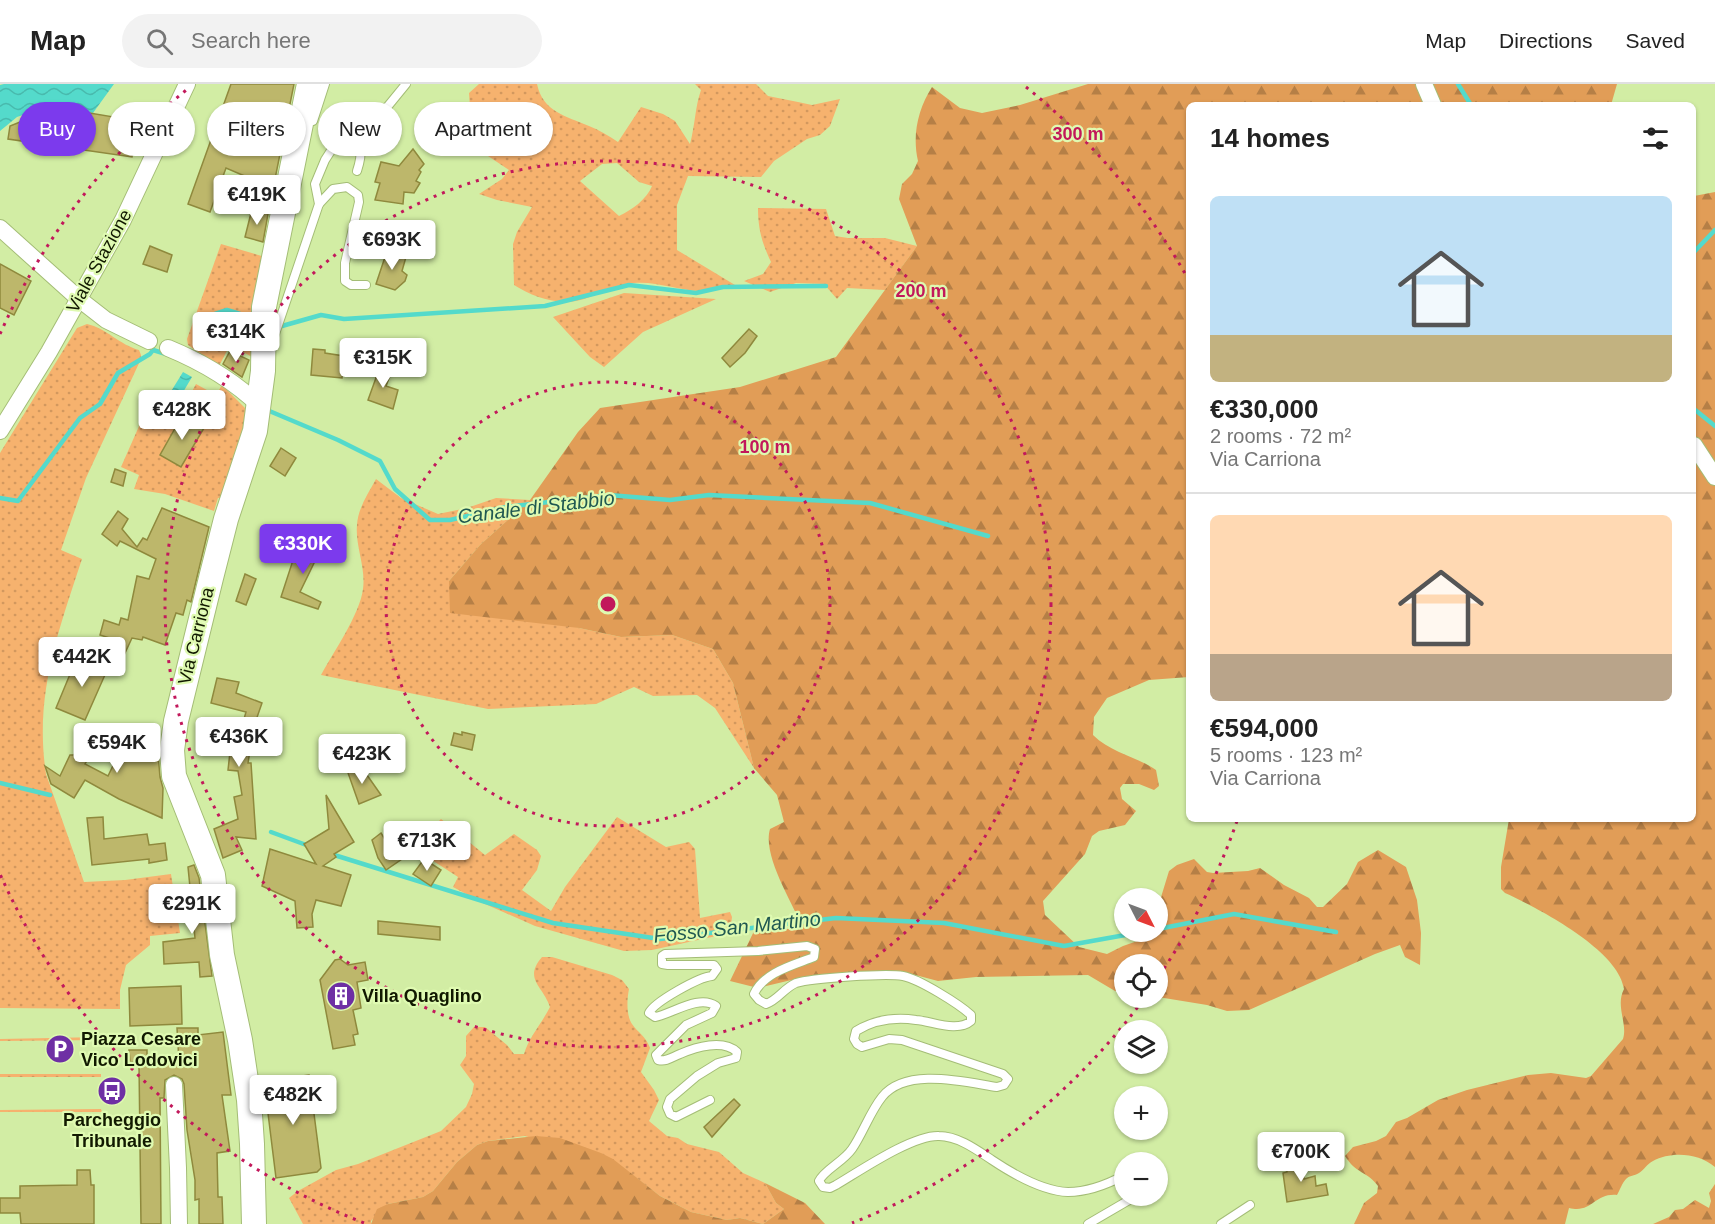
<!DOCTYPE html>
<meta charset="utf-8">
<style>
body{margin:0;font-family:Helvetica,sans-serif;background:#f2f2f2;color:#222;height:100vh;display:flex;flex-direction:column;font-size:22px;white-space:nowrap}
*{box-sizing:border-box;margin:0}
p{font-size:20px;color:#767676}
.icon{flex:none;width:33px;height:33px;fill:none;stroke:currentColor;stroke-width:2;stroke-linecap:round;stroke-linejoin:round}
.map{position:relative;flex:1;overflow:hidden}
.drawer{position:absolute;left:1186px;top:18px;width:510px;height:720px;display:flex;flex-direction:column;background:#fff;border-radius:9px;box-shadow:0 2px 4px #0004}
.drawer>*{flex:none}
.banner{position:absolute;left:18px;top:18px;width:570px;height:54px;display:flex;gap:12px}
.needle{width:39px;rotate:132deg}
.buttons{position:absolute;left:1114px;top:804px;display:grid;gap:12px}
.buttons a{display:grid;place-items:center;width:54px;height:54px;border-radius:50%;background:#fff;box-shadow:0 2px 4px #0004;font-size:30px}
.price{position:absolute;translate:-50% -51px;padding:0 14px;border-radius:6px;background:#fff;color:#222;font-size:20px;line-height:39px;filter:drop-shadow(0 2px 3px #0008)}
.price::after{content:'';position:absolute;left:50%;top:36px;width:18px;height:14px;margin-left:-9px;background:inherit;clip-path:polygon(0 0,100% 0,50% 100%)}
.price.selected{background:#7c3aed;color:#fff}
ul{padding:0;list-style:none}
li{display:grid;align-content:center;gap:12px;height:318px;padding:0 24px}
li+li{border-top:2px solid #e0e0e0}
li span{display:grid;place-items:center;height:186px;border-radius:9px;color:#555}
li>.icon{margin-inline-start:auto}
span .icon{width:108px;height:108px;fill:#fffc;stroke-width:1}
li b{font-size:26px}
h2{display:flex;justify-content:space-between;align-items:center;height:72px;padding:0 24px;font-size:26px}
.tag{padding:0 21px;border-radius:27px;background:#fff;box-shadow:0 2px 4px #0004;font-size:21px;line-height:54px}
.tag.selected{background:#7c3aed;color:#fff}
header{display:flex;align-items:center;gap:36px;box-sizing:border-box;height:84px;padding:0 30px;background:#fff;border-bottom:2px solid #e0e0e0}
header strong{font-size:28px}
nav{display:flex;gap:33px;margin-inline-start:auto;font-size:21px}
.search{width:420px;height:54px;background:#f2f2f2;display:flex;align-items:center;gap:15px;box-sizing:border-box;padding:0 21px;border-radius:33px;color:#767676;font-size:22px}
.map>svg:first-child{display:block}
.grass{fill:url(#grass-dots);fill-rule:evenodd}
.forest{fill:url(#forest-firs)}
.water{fill:url(#water-waves)}
.lines{fill:none;stroke-linecap:round;stroke-linejoin:round}
.stream{stroke:#54dacb;stroke-width:4.5}
.building{fill:#bdb76b;stroke:#8f893d;stroke-width:1.5}
.service-casing{stroke:#a4bd76;stroke-width:10}
.minor-casing{stroke:#a4bd76;stroke-width:18}
.secondary-casing{stroke:#a4bd76;stroke-width:26}
.service{stroke:#fff;stroke-width:8}
.minor{stroke:#fff;stroke-width:16}
.secondary{stroke:#fff;stroke-width:24}
.ring{fill:none;stroke:#c2185b;stroke-width:3;stroke-dasharray:3 6}
.labels{text-anchor:middle;dominant-baseline:central;stroke-width:4.5;stroke-linejoin:round;paint-order:stroke}
.street-label{font-size:18px;fill:#111900;stroke:#dffab1}
.poi-label{font-size:18px;font-weight:bold;fill:#111900;stroke:#dffab1;text-anchor:start}
.water-label{font-size:20px;font-style:italic;fill:#205851;stroke:#dffab1}
.centre{fill:#c2185b;stroke:#dffab1;stroke-width:3}
.ring-label{font-size:18px;text-anchor:middle;font-weight:bold;fill:#c2185b;stroke:#dffab1;stroke-width:4.5;stroke-linejoin:round;paint-order:stroke}
</style>
<header>
<strong>Map</strong>
<div class="search"><svg class="icon" aria-label="search" viewBox="0 0 24 24"><circle cx="10" cy="10" r="6"/><path d="M15 15l6 6"/></svg>Search here</div>
<nav><a>Map</a><a>Directions</a><a>Saved</a></nav>
</header>
<div class="map">
<svg width="1715" height="1140" viewBox="0 0 1715 1140">
<defs>
<pattern id="grass-dots" width="8" height="8" patternUnits="userSpaceOnUse" patternTransform="scale(1.5)"><rect width="8" height="8" fill="#f6b26e"/><path d="M2 2h.1M6 6h.1" fill="none" stroke="#d2985e" stroke-width="1.8" stroke-linecap="round"/></pattern>
<pattern id="forest-firs" width="22" height="20" patternUnits="userSpaceOnUse" patternTransform="scale(1.5)"><rect width="22" height="20" fill="#e19d57"/><path d="M5 1l3.5 6h-7zM16 11l3.5 6h-7z" fill="#b57f46"/></pattern>
<pattern id="water-waves" width="16" height="10" patternUnits="userSpaceOnUse" patternTransform="scale(1.5)"><rect width="16" height="10" fill="#54dacb"/><path d="M0 5q4-4 8 0t8 0" fill="none" stroke="#48baad"/></pattern>
</defs>
<rect width="100%" height="100%" fill="#d2eda4"/>
<g class="grass">
<path d="M479,0H537C543,28 566,32 589,42C599,46 609,52 618,58L641,23L663,30L675,37L690,60C695,42 695,23 701,6L695,0H756L768,12L798,18L812,21L840,15L830,42L820,51L807,55L774,77L761,93L688,92L677,121V166L735,201C725,203 708,208 699,207C677,206 656,197 634,199C613,201 596,213 576,217C556,221 531,212 514,201L513,160L517,148L532,123L497,116L479,110L502,95L509,86L482,68L481,50L470,23L469,9ZM617,79L639,98L652,102C647,115 632,126 619,132L580,97L602,80Z"/>
<path d="M758,124L826,125L835,152L848,154H885L917,162L885,206L847,204L837,215L824,200L796,199L770,208L744,197L763,190L771,178C762,159 758,145 758,124Z"/>
<path d="M221,160L265,173L254,274L230,261L219,282L188,261L187,255Z"/>
<path d="M624,209L716,215L643,248L604,283L590,273L553,233Z"/>
<path d="M87,240C106,244 120,261 139,266L141,271L140,277L86,394L61,466L82,475C58,548 34,612 46,690L84,798L125,796L171,790L180,849L150,852V861L126,881L120,906V925L0,924V369L77,244Z"/>
<path d="M196,300L216,311L222,301L246,325L249,334L225,415L218,414L214,427L165,410L134,405L139,391L121,383L155,306L184,322Z"/>
<path d="M376,395L401,414L438,430L467,424L496,414L530,416L480,461L449,497L579,544L621,553L672,551L713,565L733,599L754,684L715,624L697,611L653,612L634,603L596,620L488,625L321,591C333,569 360,530 363,505C366,483 355,462 357,441C358,424 368,410 376,395Z"/>
<path d="M617,733L666,763L689,758L695,765L700,834L730,828L732,833L730,849L652,866L624,867L535,842L485,820L453,803L458,793L421,769C428,758 431,744 441,735L485,771L514,750L537,766L541,772L537,786L522,806L551,827L565,803Z"/>
<path d="M542,873H552L612,891L622,896L629,905C627,915 626,931 632,940C638,949 645,951 650,964L641,988L654,1006L659,1016L649,1037L667,1052L678,1054L687,1060L719,1068L743,1089L765,1099L776,1119L784,1125L763,1140L740,1134L727,1136L691,1128L660,1112L622,1083L525,1052L488,1057L477,1061L457,1078L433,1107L423,1113L388,1120L371,1137V1140H303L289,1114L298,1107L336,1086L358,1080L441,1047L466,1023L472,1010L474,1000L460,981L466,972V952L474,943H485L507,961L514,970H524C529,953 542,939 550,923C543,902 523,895 542,873Z"/>
<path d="M101,953V956L0,957V955Z"/>
<rect x="0" y="990" width="101" height="3"/>
<path d="M101,1025L102,1028H0V1026Z"/>
</g>
<g class="forest">
<path d="M1088,0H1617L1611,21H1190L1189,593L1149,596L1107,614L1094,633L1093,651C1111,669 1136,672 1156,686L1159,702L1154,706L1139,700H1123L1120,704L1122,715L1136,727L1125,741L1099,747L1092,752L1085,770L1043,817L1045,831L1079,863L1107,870L1123,862L1149,853L1151,848H1158V823L1169,787L1177,781L1194,775L1207,788L1213,789L1248,787L1260,784L1284,801L1309,814L1317,823H1323L1347,800L1358,778L1378,766L1406,783L1417,816L1421,849L1420,881L1405,873L1400,861L1375,870L1249,926L1227,927L1207,921L1158,913V880H1125V908L1115,907L1088,891L976,893L938,897L904,888L850,889L804,893L758,904L730,897L755,845H803C793,819 762,772 770,745L784,738L777,711L754,684L733,599L713,565L672,551L621,553L579,544L450,529L449,497L480,461L530,416L578,348L600,324L740,303L836,273L917,162L899,115L902,100L912,90L918,77C912,51 918,25 932,3L960,24L982,29L1020,21Z"/>
<path d="M1715,108V1083C1699,1069 1671,1067 1653,1077C1647,1080 1644,1086 1639,1089C1634,1092 1630,1091 1626,1095C1622,1099 1620,1106 1617,1111C1594,1109 1592,1130 1569,1124L1565,1140H1354L1364,1119L1377,1109L1378,1102C1367,1087 1356,1090 1345,1072L1353,1063L1376,1057L1386,1052L1396,1038L1407,1034L1438,1016L1467,1006L1528,991L1551,989L1586,994L1591,992L1623,955C1628,940 1615,922 1624,905C1619,866 1538,824 1505,809L1501,805V783L1509,735H1694V112Z"/>
<path d="M536,1052L560,1054L601,1069L613,1075L660,1112L691,1128L727,1136L740,1134L763,1140L784,1125L776,1119L765,1099L805,1119L825,1140H371L377,1125L388,1120L423,1113L433,1107L457,1078L477,1061L488,1057Z"/>
<path d="M1715,1100V1140H1653L1669,1133L1675,1126L1683,1125L1695,1116L1709,1124L1711,1117L1709,1109Z"/>
</g>
<g class="water">
<path d="M4,0H114L93,29L55,20L17,33L0,47V1Z"/>
<path d="M183,288L192,293L179,315L170,309Z"/>
</g>
<g class="lines">
<g class="stream">
<path d="M1458,0L1471,21"/>
<path d="M1694,168L1715,146"/>
<path d="M282,242L321,231L344,235L545,222L629,201L696,209L723,203L826,202"/>
<path d="M201,262L215,230L227,226L253,234"/>
<path d="M1694,325L1715,342"/>
<path d="M267,326L338,356L380,377L395,405L430,436H450L506,423L609,411L670,416L709,411L870,419L988,452"/>
<path d="M0,414L18,417L80,334L100,320L118,289L150,270L153,266L166,270"/>
<path d="M0,699L50,711"/>
<path d="M271,748L309,762"/>
<path d="M331,770L553,839L660,855L836,834L944,839L1064,862L1142,848"/>
<path d="M1158,845L1234,830L1336,848"/>
</g>
</g>
<g class="building">
<path d="M231,0H294L274,100L254,96L226,84L210,128L188,120Z"/>
<path d="M54,23L119,34L120,27L138,31L132,73L8,55L10,42L25,36L39,34L50,36Z"/>
<path d="M413,65L424,80L419,86L421,88L416,97L420,99L414,109L404,108L403,120L375,116L380,99L375,98L381,78L399,82Z"/>
<path d="M252,125L268,130L263,158L245,153Z"/>
<path d="M150,162L172,171L167,188L143,180Z"/>
<path d="M387,167L406,173L402,187L407,191L405,197L395,206L376,200Z"/>
<path d="M0,180L31,197L14,231L0,224Z"/>
<path d="M749,245L757,252L745,269L730,283L722,274Z"/>
<path d="M313,265L325,266V269L344,272L342,294L311,291Z"/>
<path d="M230,267L249,276L242,293L223,280Z"/>
<path d="M381,280L393,284L386,302L398,306L393,325L368,316Z"/>
<path d="M182,332L204,344L181,383L160,371Z"/>
<path d="M281,364L296,374L285,392L270,382Z"/>
<path d="M115,385L126,389L123,402L111,398Z"/>
<path d="M162,424L209,443L191,518L187,516L183,531L176,529L165,561L143,553L142,556L132,554L118,584L109,580L119,557L100,551L104,536L119,541L121,534L128,536L137,492L149,495L156,475L120,457L117,462L102,450L118,427L128,435L122,445L137,463L143,454L147,456Z"/>
<path d="M310,457L327,464L321,475L317,473L300,508L321,518L318,525L281,513L295,470L305,467Z"/>
<path d="M245,490L256,495L246,521L236,517Z"/>
<path d="M78,571L108,584L85,636L56,624Z"/>
<path d="M217,594L239,598L236,609L262,619L254,642L248,679H251L256,755L236,753L242,766L223,774L214,745L238,735L234,713L242,711L238,687L228,686L230,668L235,666L246,628L211,619Z"/>
<path d="M114,640L128,647L124,658L158,670L160,693L163,704L162,734L119,715L85,696L74,714L51,700L45,682L60,692L70,671H74L78,663L91,669L85,680L108,692L120,667L99,658L102,651L107,652Z"/>
<path d="M462,648L475,651L472,666L451,661L454,649L462,651Z"/>
<path d="M360,681L381,711L359,720L347,686Z"/>
<path d="M326,711L354,758L334,770L336,773L323,782L351,791L341,822L316,816L312,830L313,843L297,844L295,817L262,802L270,765L316,780L304,760L329,745Z"/>
<path d="M103,733L104,755L147,750L149,761L165,759L167,776L149,779V775L92,781L87,734Z"/>
<path d="M381,749L384,754L387,752L402,775L386,786L378,774L372,756Z"/>
<path d="M424,775L441,786L431,802L413,790Z"/>
<path d="M194,781L199,794L212,892L200,893L199,878L164,880L163,858L195,854L188,783Z"/>
<path d="M378,837L440,843V856L378,850Z"/>
<path d="M340,875L348,881L365,878L368,896L357,898L361,924L353,926L358,950L353,951L355,961L333,965L320,896L335,876Z"/>
<path d="M181,902L182,940L130,942L129,904Z"/>
<path d="M177,944H198V951L223,948L231,1011H222L230,1067L217,1069L218,1113H222L223,1140H199V1115L195,1116V1096L187,1046L184,1000L182,995L174,991L165,996L164,1014H160L161,1140H141L139,980L179,978Z"/>
<path d="M129,966H147V977L130,978Z"/>
<path d="M309,991L321,1084L317,1088L276,1094L264,997Z"/>
<path d="M734,1015L740,1021L712,1053L704,1043Z"/>
<path d="M1301,1074L1304,1095L1315,1092L1316,1102L1326,1100L1328,1111L1287,1118L1283,1089L1287,1088L1286,1077Z"/>
<path d="M77,1086H90L91,1101H94V1140H21L20,1129H0V1114H20V1102L77,1101Z"/>
</g>
<g class="lines">
<g class="service-casing">
<g id="service">
<path d="M313,37L325,0"/>
<path d="M351,43C362,58 363,69 357,87"/>
<path d="M319,120L315,100L325,76L341,51L358,37L375,31L388,22L406,0"/>
<path d="M273,256L319,120L333,105L347,103L358,111L359,118L345,179V197L351,201H366"/>
<path d="M710,1016L676,1033L670,1030L667,1023L670,1015L697,992L718,979L736,974L737,968C723,955 696,963 680,970C672,973 667,978 658,976L656,971L686,941L712,929L716,922C699,910 672,930 655,933L649,929C654,918 699,893 712,892L717,885L714,881H668L662,880V872L665,870L758,867L807,862L815,865L814,873C794,881 764,888 754,910L759,916L766,920C778,916 784,904 796,899C812,894 886,889 903,892C919,895 959,920 971,931V937C957,949 932,937 916,936C895,933 874,936 856,947L854,955L857,960L862,963L889,955L902,956L1003,990L1008,995L1004,1001L997,1003C964,998 906,983 882,1013C870,1028 863,1049 852,1065C843,1078 824,1086 819,1097L823,1103L830,1104L836,1101C860,1087 912,1051 939,1052C958,1052 977,1066 992,1076C1013,1090 1043,1107 1068,1108C1088,1108 1108,1100 1125,1091"/>
<path d="M1158,1083V1090"/>
<path d="M1088,1140L1136,1112"/>
<path d="M1221,1140L1250,1121"/>
</g>
</g>
<g class="minor-casing">
<g id="minor">
<path d="M1424,0L1433,21"/>
<path d="M0,144L79,215L106,236L149,257"/>
<path d="M168,264C202,278 234,297 260,322"/>
<path d="M0,347L49,268L123,136L187,0"/>
<path d="M1694,361L1715,393"/>
<path d="M174,1001L178,1084L179,1140"/>
</g>
</g>
<g class="secondary-casing">
<path id="secondary" d="M254,1140L252,1060L249,1016L240,956L222,871L213,791L174,692L172,666L176,637L211,494L226,435L255,347L263,287L264,223L309,0"/>
</g>
<use href="#service" class="service"/>
<use href="#minor" class="minor"/>
<use href="#secondary" class="secondary"/>
</g>
<g class="ring">
<circle cx="608" cy="520" r="222"/>
<circle cx="608" cy="520" r="443"/>
<path d="M1237 737A665 665 0 0 1 1159 892M1143 916A665 665 0 0 1 852 1139M364 1139A665 665 0 0 1 0 790M0 250A665 665 0 0 1 190 3M1026 3A665 665 0 0 1 1187 193"/>
</g>
<defs>
<g id="building-disc" transform="scale(1.5)"><circle r="9.5" fill="#6e2fa4" stroke="#dffab1"/><path d="M-4-6H4V6H1V3H-1V6H-4ZM-2.5-4.3h1.7v1.8h-1.7ZM.8-4.3h1.7v1.8H.8ZM-2.5-1h1.7V.8h-1.7ZM.8-1h1.7V.8H.8Z" fill="#fff"/></g>
<g id="parking-disc" transform="scale(1.5)"><circle r="9.5" fill="#6e2fa4" stroke="#dffab1"/><path d="M-3.5-5.5H1a3.5 3.5 0 0 1 0 7H-1V5.5H-3.5ZM-1-3.4V-.6H.8a1.4 1.4 0 0 0 0-2.8Z" fill="#fff"/></g>
<g id="bus-disc" transform="scale(1.5)"><circle r="9.5" fill="#6e2fa4" stroke="#dffab1"/><path d="M-5-6H5V4H4V6H2V4H-2V6H-4V4H-5ZM-3.5-4V0h7V-4ZM-3.5 1.2v1.5H-2V1.2ZM2 1.2v1.5H3.5V1.2Z" fill="#fff"/></g>
</defs>
<g fill-rule="evenodd">
<use href="#building-disc" x="341" y="912"/>
<use href="#parking-disc" x="60" y="965"/>
<use href="#bus-disc" x="112" y="1007"/>
</g>
<g class="labels">
<g class="street-label">
<text transform="translate(99 177) rotate(-61)">Viale Stazione</text>
<text transform="translate(196 552) rotate(-76)">Via Carriona</text>
</g>
<g class="poi-label">
<text x="362" y="912">Villa Quaglino</text>
<text x="81" y="955">Piazza Cesare<tspan x="81" dy="21">Vico Lodovici</tspan></text>
<text x="112" y="1036" text-anchor="middle">Parcheggio<tspan x="112" dy="21">Tribunale</tspan></text>
</g>
<g class="water-label">
<text transform="translate(536 423) rotate(-7)">Canale di Stabbio</text>
<text transform="translate(737 843) rotate(-6)">Fosso San Martino</text>
</g>
</g>
<circle cx="608" cy="520" r="9" class="centre"/>
<g class="ring-label">
<text x="1078" y="56">300 m</text>
<text x="921" y="213">200 m</text>
<text x="765" y="369">100 m</text>
</g>
</svg>
<div class="buttons">
<a><svg class="needle" viewBox="-14 -14 28 28"><path d="M0-13l5 13h-10z" fill="#e53935"/><path d="M0 13l5-13h-10z" fill="#767676"/></svg></a>
<a><svg class="icon" aria-label="locate" viewBox="0 0 24 24"><circle cx="12" cy="12" r="6"/><path d="M12 2v4M12 18v4M2 12h4M18 12h4"/></svg></a>
<a><svg class="icon" aria-label="layers" viewBox="0 0 24 24"><path d="M12 4l9 5-9 5-9-5zM3 14l9 5 9-5"/></svg></a>
<a>+</a>
<a>−</a>
</div>
<b class="price" style="left:257px;top:142px">€419K</b>
<b class="price" style="left:392px;top:187px">€693K</b>
<b class="price" style="left:236px;top:279px">€314K</b>
<b class="price" style="left:383px;top:305px">€315K</b>
<b class="price" style="left:182px;top:357px">€428K</b>
<b class="price selected" style="left:303px;top:491px">€330K</b>
<b class="price" style="left:82px;top:604px">€442K</b>
<b class="price" style="left:239px;top:684px">€436K</b>
<b class="price" style="left:117px;top:690px">€594K</b>
<b class="price" style="left:362px;top:701px">€423K</b>
<b class="price" style="left:427px;top:788px">€713K</b>
<b class="price" style="left:192px;top:851px">€291K</b>
<b class="price" style="left:293px;top:1042px">€482K</b>
<b class="price" style="left:1301px;top:1099px">€700K</b>
<div class="banner">
<a class="tag selected">Buy</a>
<a class="tag">Rent</a>
<a class="tag">Filters</a>
<a class="tag">New</a>
<a class="tag">Apartment</a>
</div>
<section class="drawer">
<h2>14 homes<svg class="icon" aria-label="filters" viewBox="0 0 24 24"><path d="M4 7h16M4 17h16"/><circle cx="9" cy="7" r="2"/><circle cx="15" cy="17" r="2"/></svg></h2>
<ul>
<li><span style="background:linear-gradient(#bfe0f5 75%,#c2b280 0)"><svg class="icon" aria-label="home" viewBox="0 0 24 24"><path d="M3 11l9-7 9 7M6 9v11h12V9"/></svg></span><div><b>€330,000</b><p>2 rooms · 72 m²</p><p>Via Carriona</p></div></li>
<li><span style="background:linear-gradient(#ffd9b3 75%,#b9a48a 0)"><svg class="icon" aria-label="home" viewBox="0 0 24 24"><path d="M3 11l9-7 9 7M6 9v11h12V9"/></svg></span><div><b>€594,000</b><p>5 rooms · 123 m²</p><p>Via Carriona</p></div></li>
</ul>
</section>
</div>
